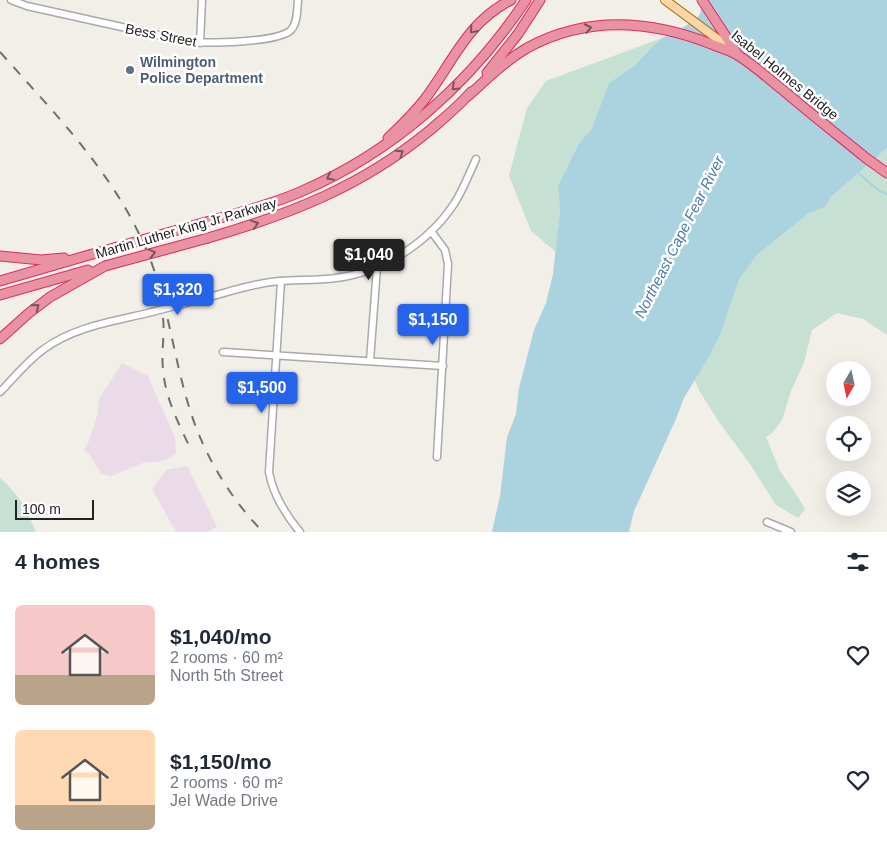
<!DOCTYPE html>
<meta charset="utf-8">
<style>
body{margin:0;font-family:Arial,sans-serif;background:#f2f2f3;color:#1f2937;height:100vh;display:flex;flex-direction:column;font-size:19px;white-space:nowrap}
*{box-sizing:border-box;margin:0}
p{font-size:16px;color:#747a83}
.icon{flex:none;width:28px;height:28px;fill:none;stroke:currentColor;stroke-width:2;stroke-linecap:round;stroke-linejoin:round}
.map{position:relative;height:532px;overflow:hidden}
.sheet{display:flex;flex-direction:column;background:#fff;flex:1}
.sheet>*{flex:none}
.needle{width:32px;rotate:189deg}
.controls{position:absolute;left:826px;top:361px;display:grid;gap:10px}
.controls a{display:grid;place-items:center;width:45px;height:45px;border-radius:50%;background:#fff;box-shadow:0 5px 20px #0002;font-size:25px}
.scale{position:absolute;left:15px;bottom:12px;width:79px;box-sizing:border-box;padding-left:5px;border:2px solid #222;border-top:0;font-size:14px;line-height:18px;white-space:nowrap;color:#222;-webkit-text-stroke:4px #fff;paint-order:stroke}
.price{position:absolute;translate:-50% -42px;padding:0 11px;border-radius:5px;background:#2563eb;color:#fff;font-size:16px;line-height:32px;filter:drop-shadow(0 1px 2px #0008)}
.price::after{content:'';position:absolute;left:50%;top:30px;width:15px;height:11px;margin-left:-8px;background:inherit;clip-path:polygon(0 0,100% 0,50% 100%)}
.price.on{background:#222;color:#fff}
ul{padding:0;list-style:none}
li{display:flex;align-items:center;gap:15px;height:125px;padding:0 15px}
li span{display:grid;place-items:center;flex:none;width:140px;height:100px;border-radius:8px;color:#555}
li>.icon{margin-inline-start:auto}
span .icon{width:60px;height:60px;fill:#fffc;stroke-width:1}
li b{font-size:21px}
h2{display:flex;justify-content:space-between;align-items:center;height:60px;padding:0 15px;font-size:21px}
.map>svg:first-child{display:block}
.industrial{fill:#ebdbe8}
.wetland{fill:#c6e0d4}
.water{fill:#aad3df}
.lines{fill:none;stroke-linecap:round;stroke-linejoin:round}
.stream{stroke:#aad3df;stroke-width:2}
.minor-casing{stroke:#a9a9a9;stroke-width:9}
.major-casing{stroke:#a06b00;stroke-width:10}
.highway-casing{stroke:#dc2a67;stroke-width:11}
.minor{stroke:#fff;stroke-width:6}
.major{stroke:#fcd6a4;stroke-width:8}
.highway{stroke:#e892a2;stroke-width:9}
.rail{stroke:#707070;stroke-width:2;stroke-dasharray:10 10;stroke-linecap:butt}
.minor-bridge-casing{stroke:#a9a9a9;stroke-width:9;stroke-linecap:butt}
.highway-bridge-casing{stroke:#dc2a67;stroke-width:11;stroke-linecap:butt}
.minor-bridge{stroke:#fff;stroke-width:6}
.highway-bridge{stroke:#e892a2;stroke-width:9}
.oneway{stroke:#7b545c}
.service-dot{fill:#5c6f8a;stroke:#fff;stroke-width:2}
.labels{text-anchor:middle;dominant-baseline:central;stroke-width:5;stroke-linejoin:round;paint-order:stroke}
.street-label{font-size:14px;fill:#222;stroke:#fff}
.service-label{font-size:14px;font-weight:bold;fill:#4e5e75;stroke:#fff;text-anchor:start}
.water-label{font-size:15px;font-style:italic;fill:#4a7aab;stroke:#fff}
</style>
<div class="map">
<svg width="887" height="532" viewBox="0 0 887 532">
<rect width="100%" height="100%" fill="#f2efe9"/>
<g class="industrial">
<path d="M122,363L148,376L175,438L176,454L163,461L143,463L111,476L101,474L90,455L84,450L89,441L98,413L99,399Z"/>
<path d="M187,466L217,527L207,532H176L152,489L166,470Z"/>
</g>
<g class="wetland">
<path d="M662,38L650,49L635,65L609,83L591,130L579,143L558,186L560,210L556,252L531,231L509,176L527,108L546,81Z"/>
<path d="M887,148V335L863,319L837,313L812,330L804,363L791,391L782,420L772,433L766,437L780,471L798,497L805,509L798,518L776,505L750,464L719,422L700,392L694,379L710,355L721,333L739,280L757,255L809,213L825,207L831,197Z"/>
<path d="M0,478C20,496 26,508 36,532H0Z"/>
</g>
<path class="water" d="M704,0H887V148L831,197L825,207L809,213L757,255L739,280L721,333L710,355L684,398L676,419L634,511L629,532H492L500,496L507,437L516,414L519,388L534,330L546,303L553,274L560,211L558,186L579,143L591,130L609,83L635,65L650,49L662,38L684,27L699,16Z"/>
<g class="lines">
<path class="stream" d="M857,172L878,190L887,194"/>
<g class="minor-casing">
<g id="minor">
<path d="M11,0L27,6L185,41C204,44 278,43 291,30C298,22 297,9 298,0"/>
<path d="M200,43L202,0"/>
<path d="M431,231L445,250L448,264L437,457"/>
<path d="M281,281L269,472C273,495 285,514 300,532"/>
<path d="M198,300C222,294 247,285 271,282C293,279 314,281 336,278C383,272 428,243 454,204C463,190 469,174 476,159"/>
<path d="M223,352L443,366"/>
<path d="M370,361L377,267"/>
<path d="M0,392C14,378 27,361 44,349C75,326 116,321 152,312"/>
<path d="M767,522L791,532"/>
</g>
</g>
<g class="major-casing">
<path id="major" d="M665,0L731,49"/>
</g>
<g class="highway-casing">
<g id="highway">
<path d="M702,0L738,55"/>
<path d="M487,73L518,34L540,0"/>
<path d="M468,96C487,79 505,61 527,48C586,16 650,20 711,44C720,48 731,50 739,56C755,66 769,79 784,91C811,114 839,136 866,158L887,173"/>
<path d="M388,138C401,126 414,113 425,99C453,62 467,22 511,0"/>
<path d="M213,220C243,212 272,204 300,192C393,152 470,84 526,0"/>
<path d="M208,238C291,214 362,186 429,131C444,118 458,107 471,92"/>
<path d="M0,256L41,260L64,258"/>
<path d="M0,281L89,255"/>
<path d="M0,295L88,270"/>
<path d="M0,339L29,313L50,297L105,266"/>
</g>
</g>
<use href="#minor" class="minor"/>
<use href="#major" class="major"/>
<use href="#highway" class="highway"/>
<g class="rail">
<path d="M0,52C55,114 113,172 146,249C168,300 173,357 190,410C204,455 230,498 263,532"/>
<path d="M163,318C165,335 161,352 163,369C165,398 179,424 191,450"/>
</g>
<g class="minor-bridge-casing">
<path id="minor-bridge" d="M152,312L198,300"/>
</g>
<g class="highway-bridge-casing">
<g id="highway-bridge">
<path d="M89,255L213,220"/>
<path d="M105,266L208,238"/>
</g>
</g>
<use href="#minor-bridge" class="minor-bridge"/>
<use href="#highway-bridge" class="highway-bridge"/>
</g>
<defs><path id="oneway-chevron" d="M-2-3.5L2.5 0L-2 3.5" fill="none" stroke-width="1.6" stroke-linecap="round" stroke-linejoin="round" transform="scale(1.25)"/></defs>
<g class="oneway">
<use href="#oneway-chevron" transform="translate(588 28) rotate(-12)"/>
<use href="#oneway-chevron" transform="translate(473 30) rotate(131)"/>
<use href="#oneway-chevron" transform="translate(455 87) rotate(137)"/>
<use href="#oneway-chevron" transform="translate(400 153) rotate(-35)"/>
<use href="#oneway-chevron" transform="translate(330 177) rotate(153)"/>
<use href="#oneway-chevron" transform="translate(255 224) rotate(-18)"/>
<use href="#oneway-chevron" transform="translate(152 253) rotate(-15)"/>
<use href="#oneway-chevron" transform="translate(36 307) rotate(-39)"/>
</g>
<circle class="service-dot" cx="130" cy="70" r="5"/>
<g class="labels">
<g class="street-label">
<text transform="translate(161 35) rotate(11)">Bess Street</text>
<text transform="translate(785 75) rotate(39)">Isabel Holmes Bridge</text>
<text transform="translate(186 228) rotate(-16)">Martin Luther King Jr Parkway</text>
</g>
<g class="service-label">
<text x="140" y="62">Wilmington<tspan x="140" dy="16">Police Department</tspan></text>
</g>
<g class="water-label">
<text transform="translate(679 237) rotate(-63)">Northeast Cape Fear River</text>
</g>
</g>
</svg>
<div class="controls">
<a><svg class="needle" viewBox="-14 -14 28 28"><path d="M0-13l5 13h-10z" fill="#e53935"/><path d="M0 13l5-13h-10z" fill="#747a83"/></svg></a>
<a><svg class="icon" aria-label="locate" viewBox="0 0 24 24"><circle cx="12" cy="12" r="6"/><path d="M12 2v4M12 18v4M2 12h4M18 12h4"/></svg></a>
<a><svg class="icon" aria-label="layers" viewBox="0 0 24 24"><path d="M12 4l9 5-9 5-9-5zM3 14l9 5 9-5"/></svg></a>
</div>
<div class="scale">100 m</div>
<b class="price on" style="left:369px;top:281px">$1,040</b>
<b class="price" style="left:178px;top:316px">$1,320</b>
<b class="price" style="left:433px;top:346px">$1,150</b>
<b class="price" style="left:262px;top:414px">$1,500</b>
</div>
<section class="sheet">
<h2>4 homes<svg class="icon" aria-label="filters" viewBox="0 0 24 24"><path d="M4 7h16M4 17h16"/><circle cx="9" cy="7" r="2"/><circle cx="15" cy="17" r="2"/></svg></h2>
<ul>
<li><span style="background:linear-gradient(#f6c9c9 70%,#b9a48a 0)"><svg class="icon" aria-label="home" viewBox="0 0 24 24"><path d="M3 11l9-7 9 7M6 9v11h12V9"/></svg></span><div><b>$1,040/mo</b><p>2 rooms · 60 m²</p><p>North 5th Street</p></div><svg class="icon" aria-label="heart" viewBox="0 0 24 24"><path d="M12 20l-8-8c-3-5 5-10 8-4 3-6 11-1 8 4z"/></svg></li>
<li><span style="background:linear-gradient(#ffd9b3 75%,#b9a48a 0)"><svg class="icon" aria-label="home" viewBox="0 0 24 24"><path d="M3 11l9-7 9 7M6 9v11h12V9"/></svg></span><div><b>$1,150/mo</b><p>2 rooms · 60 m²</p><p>Jel Wade Drive</p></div><svg class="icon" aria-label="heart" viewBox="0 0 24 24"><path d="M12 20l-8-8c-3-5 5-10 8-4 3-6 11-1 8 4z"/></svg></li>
</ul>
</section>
